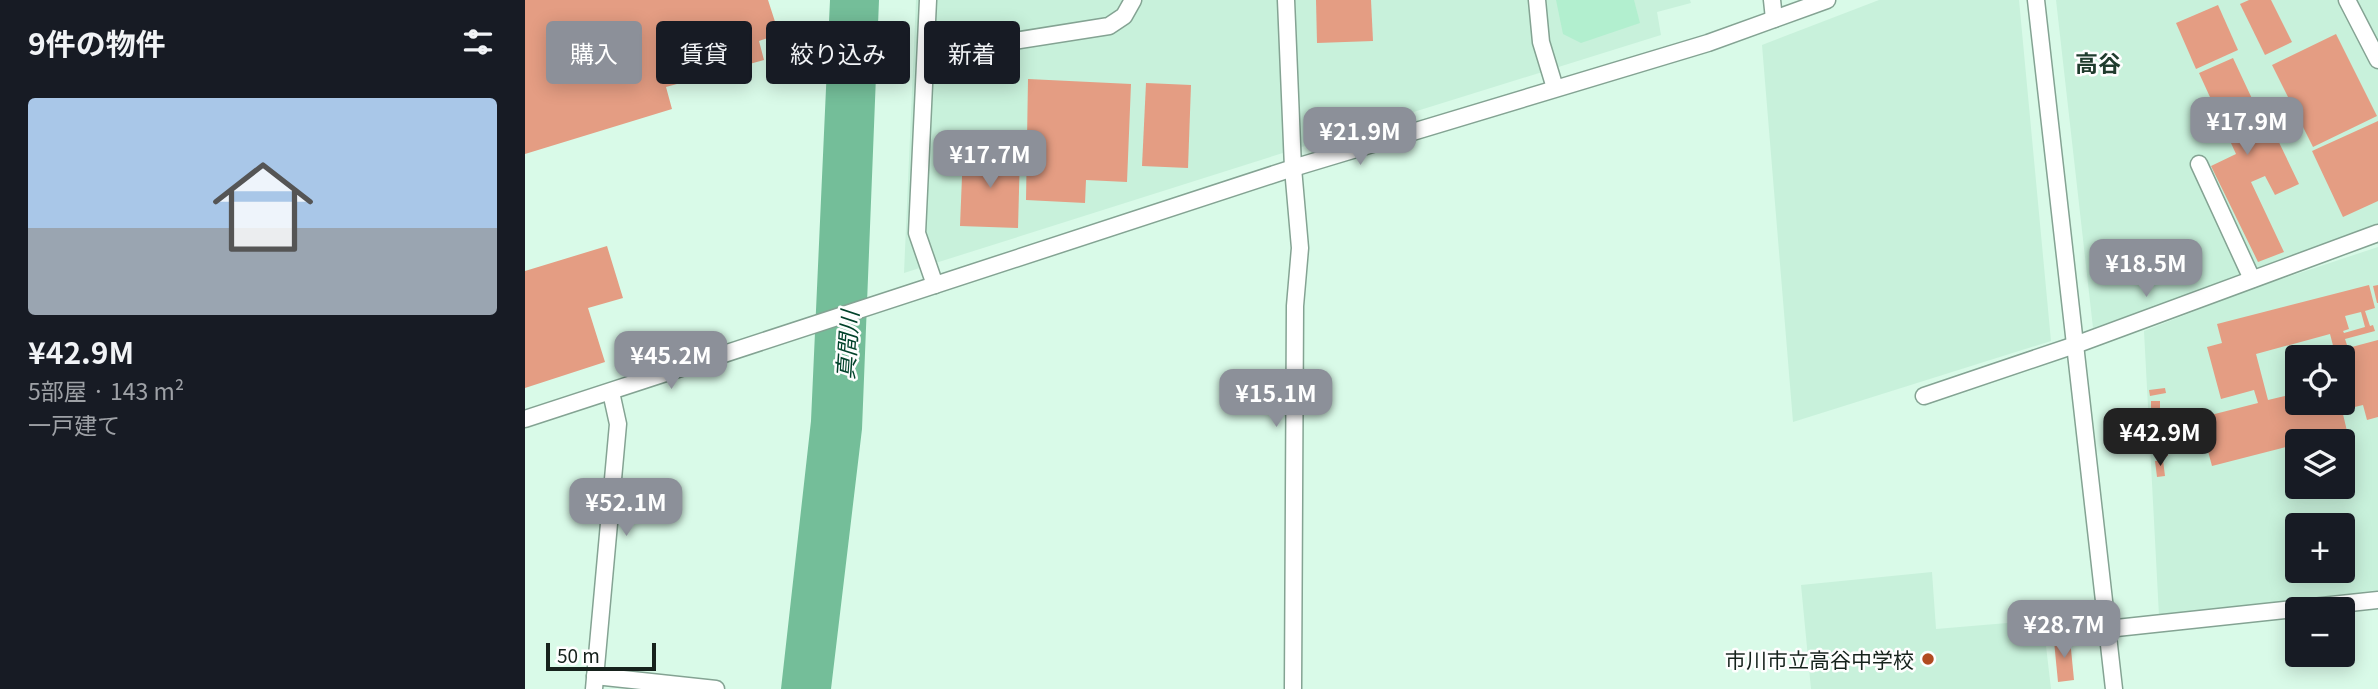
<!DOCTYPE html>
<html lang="ja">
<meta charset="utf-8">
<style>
body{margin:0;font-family:Georgia,"Noto Sans JP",serif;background:#242831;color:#f1f3f6;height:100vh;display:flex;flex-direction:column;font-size:26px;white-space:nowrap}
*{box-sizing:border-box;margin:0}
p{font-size:23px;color:#9ea1a6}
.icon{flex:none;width:38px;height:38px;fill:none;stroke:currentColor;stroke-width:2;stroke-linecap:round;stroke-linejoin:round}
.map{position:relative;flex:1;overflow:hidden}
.drawer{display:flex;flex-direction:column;background:#171b24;width:525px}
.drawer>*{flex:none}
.banner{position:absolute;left:21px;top:21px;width:665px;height:63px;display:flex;gap:14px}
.fabs{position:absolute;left:1760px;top:345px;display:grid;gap:14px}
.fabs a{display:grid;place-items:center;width:70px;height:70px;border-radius:7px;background:#171b24;box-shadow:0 4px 18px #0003;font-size:35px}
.scale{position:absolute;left:21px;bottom:18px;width:110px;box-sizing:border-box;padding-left:7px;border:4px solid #16221c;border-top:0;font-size:19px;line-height:24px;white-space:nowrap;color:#16221c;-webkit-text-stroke:5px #fefefe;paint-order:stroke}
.price{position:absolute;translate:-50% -60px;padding:0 16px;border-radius:14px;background:#8c9099;color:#fff;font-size:23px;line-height:46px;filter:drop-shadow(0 2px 4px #0008)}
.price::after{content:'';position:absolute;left:50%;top:42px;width:21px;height:16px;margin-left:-10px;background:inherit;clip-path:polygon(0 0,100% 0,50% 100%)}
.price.active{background:#222;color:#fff}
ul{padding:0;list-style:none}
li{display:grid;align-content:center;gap:14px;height:371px;padding:0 28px}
li span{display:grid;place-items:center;height:217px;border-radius:7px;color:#555}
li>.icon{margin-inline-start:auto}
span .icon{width:126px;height:126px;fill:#fffc;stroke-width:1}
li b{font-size:30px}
h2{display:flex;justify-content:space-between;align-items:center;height:84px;padding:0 28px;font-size:30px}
.tag{padding:0 24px;border-radius:7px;background:#171b24;box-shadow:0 4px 18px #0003;font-size:24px;line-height:63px}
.tag.active{background:#8c9099;color:#fff}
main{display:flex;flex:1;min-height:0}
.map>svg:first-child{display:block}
.built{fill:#c8f1db;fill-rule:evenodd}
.green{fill:#b2efcf}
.water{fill:#74be99}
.building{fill:#e49d83;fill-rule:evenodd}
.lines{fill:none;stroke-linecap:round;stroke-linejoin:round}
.minor-casing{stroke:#84a393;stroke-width:19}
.minor{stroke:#fff;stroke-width:16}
.poi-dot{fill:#b14b20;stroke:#fefefe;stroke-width:2.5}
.labels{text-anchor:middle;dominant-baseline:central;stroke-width:5;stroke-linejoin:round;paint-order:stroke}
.poi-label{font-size:21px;fill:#16221c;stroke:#fefefe;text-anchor:end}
.neighbourhood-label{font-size:23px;font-weight:bold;fill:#203c2e;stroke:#fefefe}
.water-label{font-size:23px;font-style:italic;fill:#01422a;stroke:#fefefe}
</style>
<main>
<section class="drawer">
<h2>9件の物件<svg class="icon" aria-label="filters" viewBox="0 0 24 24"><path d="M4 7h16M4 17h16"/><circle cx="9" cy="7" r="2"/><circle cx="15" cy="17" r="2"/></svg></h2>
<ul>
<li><span style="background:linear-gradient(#a9c7e8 60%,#9aa5b1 0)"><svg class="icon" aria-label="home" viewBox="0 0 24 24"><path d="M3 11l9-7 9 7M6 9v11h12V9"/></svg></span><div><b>¥42.9M</b><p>5部屋 · 143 m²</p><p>一戸建て</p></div></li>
</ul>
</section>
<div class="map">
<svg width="1853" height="689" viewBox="0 0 1853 689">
<rect width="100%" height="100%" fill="#d9fae8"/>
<g class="built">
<path d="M391,0H1165L1166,3L1132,12L1136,35L818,134L379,273Z"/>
<path d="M1354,0H1494L1526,341L1268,422L1237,45Z"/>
<path d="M1531,0H1853V228L1568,328Z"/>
<path d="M1853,247V590L1634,616L1619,331L1726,289ZM1773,357H1818V402H1773ZM1773,441H1818V486H1773ZM1773,525H1818V570H1773Z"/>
<path d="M1407,572L1411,629L1518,620L1526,689H1286L1276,585Z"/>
</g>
<path class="green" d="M1031,0H1109L1115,23L1056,43L1038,34Z"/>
<path class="water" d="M305,0H354L337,429L306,689H256L286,421Z"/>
<g class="building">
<path d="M0,0H243L254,34L234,41L239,60L141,87L147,109L0,154Z"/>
<path d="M791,0H846L848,41L792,43Z"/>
<path d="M1724,0H1746L1767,42L1740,55L1715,4Z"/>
<path d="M1693,5L1713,50L1671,69L1651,23Z"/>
<path d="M1811,34L1852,116L1788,147L1747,65Z"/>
<path d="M1708,58L1744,135L1749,132L1774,184L1750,195L1740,176L1726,182L1759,252L1733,262L1686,166L1711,154L1674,73Z"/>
<path d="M503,79L606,84L602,182L561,180L560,203L501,200Z"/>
<path d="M621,83L666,85L663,168L617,166Z"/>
<path d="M1853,121V201L1818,217L1787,151Z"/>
<path d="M438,152L495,154L493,228L435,226Z"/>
<path d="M82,246L98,298L63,308L80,362L0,388V271Z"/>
<path d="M1844,285L1850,308L1840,311L1845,326L1848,325L1850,331L1820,339L1823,348L1853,340V417L1842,420L1838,405L1817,410L1822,431L1783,441H1773V444L1687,466L1674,418L1733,403L1729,390L1696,399L1682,347L1697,343L1692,324ZM1836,312L1840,327L1819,333L1818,331L1824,329L1820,316ZM1805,334L1811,357H1818V384L1822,398L1818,399V402H1773V393L1743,400L1731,354Z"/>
<path d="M1853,285V303H1852L1848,286Z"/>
<path d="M1640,388L1641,393L1625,396L1624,390Z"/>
<path d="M1626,401H1635V408L1626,409Z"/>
<path d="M1627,410H1636V419L1628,420Z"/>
<path d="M1639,429L1643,456L1630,458L1626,431Z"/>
<path d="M1638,460L1640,476L1632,477L1630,461Z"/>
<path d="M1545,639L1549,680L1533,682L1529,641Z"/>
</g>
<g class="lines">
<g class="minor-casing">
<g id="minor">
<path d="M403,0L392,233L410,285"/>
<path d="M761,0L768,168L775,248L770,306L768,689"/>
<path d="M1012,0L1016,42L1030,88"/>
<path d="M1247,0L1249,19"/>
<path d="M1511,0L1589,689"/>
<path d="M1822,0L1853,60"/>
<path d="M401,55L584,26L599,16L608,0"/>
<path d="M1674,164L1727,279"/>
<path d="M1399,396L1550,345L1853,233"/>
<path d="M0,419L768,168L1183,43L1302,0"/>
<path d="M1582,629L1853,600"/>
<path d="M70,676L191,689"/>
<path d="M69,689L93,424L86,392"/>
</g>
</g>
<use href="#minor" class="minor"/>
</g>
<circle class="poi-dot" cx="1403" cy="659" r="7"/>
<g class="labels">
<g class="poi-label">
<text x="1389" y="659">市川市立高谷中学校</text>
</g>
<g class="neighbourhood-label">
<text x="1573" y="62">高谷</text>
</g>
<g class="water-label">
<text transform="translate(321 345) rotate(-86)">真間川</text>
</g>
</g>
</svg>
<div class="fabs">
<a><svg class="icon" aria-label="locate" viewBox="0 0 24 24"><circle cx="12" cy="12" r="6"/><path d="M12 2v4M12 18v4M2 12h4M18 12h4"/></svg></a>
<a><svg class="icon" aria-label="layers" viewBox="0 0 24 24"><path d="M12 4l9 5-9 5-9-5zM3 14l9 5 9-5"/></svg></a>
<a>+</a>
<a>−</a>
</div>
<div class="scale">50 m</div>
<b class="price" style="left:1722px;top:157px">¥17.9M</b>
<b class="price" style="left:835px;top:167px">¥21.9M</b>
<b class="price" style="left:465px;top:190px">¥17.7M</b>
<b class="price" style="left:1621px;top:299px">¥18.5M</b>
<b class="price" style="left:146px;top:391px">¥45.2M</b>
<b class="price" style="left:751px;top:429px">¥15.1M</b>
<b class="price active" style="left:1635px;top:468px">¥42.9M</b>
<b class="price" style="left:101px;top:538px">¥52.1M</b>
<b class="price" style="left:1539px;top:660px">¥28.7M</b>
<div class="banner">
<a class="tag active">購入</a>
<a class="tag">賃貸</a>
<a class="tag">絞り込み</a>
<a class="tag">新着</a>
</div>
</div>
</main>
